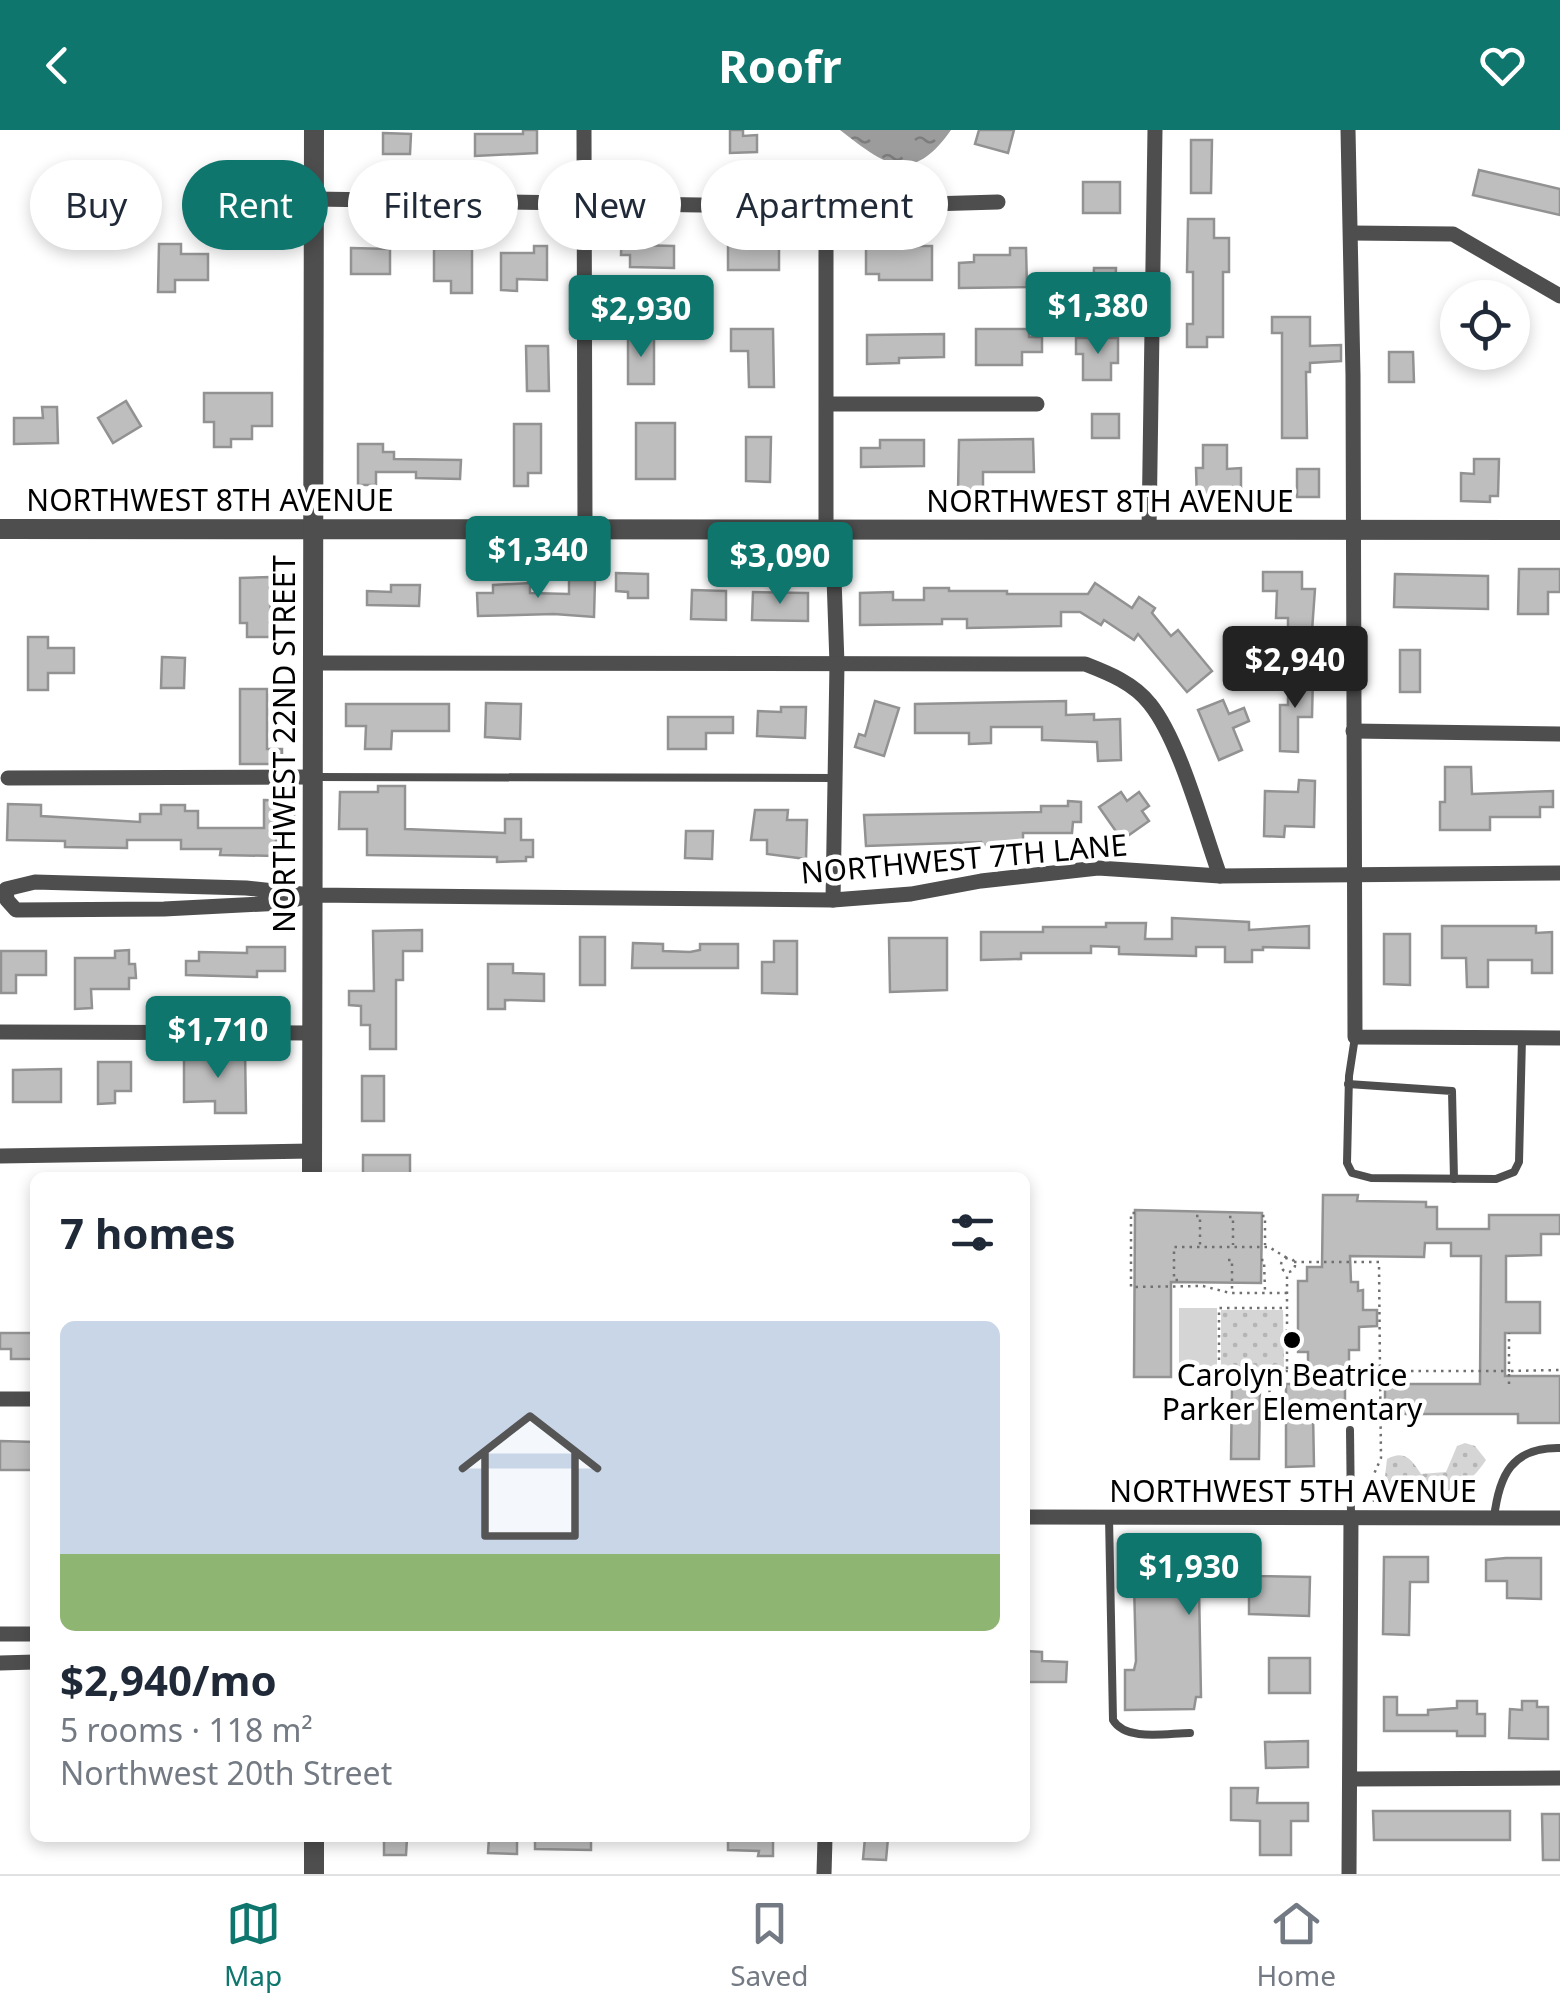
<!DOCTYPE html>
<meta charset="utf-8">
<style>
body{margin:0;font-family:"Noto Sans",sans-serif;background:#f6f6f7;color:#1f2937;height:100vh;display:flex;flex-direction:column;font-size:38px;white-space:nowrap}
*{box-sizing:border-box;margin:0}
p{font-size:32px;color:#747a83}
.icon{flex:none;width:55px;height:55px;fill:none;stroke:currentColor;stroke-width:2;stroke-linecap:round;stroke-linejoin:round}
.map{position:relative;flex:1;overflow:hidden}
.panel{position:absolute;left:30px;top:1042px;width:1000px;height:670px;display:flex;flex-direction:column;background:#fff;border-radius:15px;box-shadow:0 5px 15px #0003}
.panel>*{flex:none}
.top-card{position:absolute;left:30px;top:30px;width:1000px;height:90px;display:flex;gap:20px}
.buttons{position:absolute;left:1440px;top:150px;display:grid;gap:20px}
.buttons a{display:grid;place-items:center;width:90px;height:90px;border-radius:50%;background:#fff;box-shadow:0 5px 15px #0003;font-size:50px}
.price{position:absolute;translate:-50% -85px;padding:0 22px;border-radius:10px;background:#0f766e;color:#fff;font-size:32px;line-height:65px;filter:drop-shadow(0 2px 5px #0008)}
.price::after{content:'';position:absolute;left:50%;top:60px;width:30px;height:22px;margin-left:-15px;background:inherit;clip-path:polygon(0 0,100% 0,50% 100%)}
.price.active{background:#222;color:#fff}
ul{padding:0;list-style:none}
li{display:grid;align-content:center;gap:20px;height:530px;padding:0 30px}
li+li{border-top:2px solid #e0e1e3}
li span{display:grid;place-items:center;height:310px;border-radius:15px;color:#555}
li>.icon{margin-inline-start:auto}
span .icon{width:180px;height:180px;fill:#fffc;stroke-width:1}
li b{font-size:42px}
h2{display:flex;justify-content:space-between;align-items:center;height:120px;padding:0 30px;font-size:42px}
.tag{padding:0 35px;border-radius:45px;background:#fff;box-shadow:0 5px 15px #0003;font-size:35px;line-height:90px}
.tag.active{background:#0f766e;color:#fff}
header{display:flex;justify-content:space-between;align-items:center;height:130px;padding:0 30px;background:#0f766e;color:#fff;font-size:45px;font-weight:700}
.menu{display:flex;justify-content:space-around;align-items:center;height:140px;border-top:2px solid #e0e1e3;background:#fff;font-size:28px;color:#747a83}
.menu a{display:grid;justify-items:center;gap:5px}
.menu .active{color:#0f766e}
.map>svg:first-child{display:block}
.park{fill:url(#park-dots)}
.pitch{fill:#d5d5d5}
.water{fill:url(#water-ripples)}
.building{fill:#bebebe;stroke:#929292;stroke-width:2.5}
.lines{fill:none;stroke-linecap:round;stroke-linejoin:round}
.path{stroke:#707070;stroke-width:2.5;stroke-dasharray:2.5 5;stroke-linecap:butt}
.service{stroke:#4e4e4e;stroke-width:8}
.minor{stroke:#4e4e4e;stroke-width:15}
.tertiary{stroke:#4e4e4e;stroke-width:20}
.poi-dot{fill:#000;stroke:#fff;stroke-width:4}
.labels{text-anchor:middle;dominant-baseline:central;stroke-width:9;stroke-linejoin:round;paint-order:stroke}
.street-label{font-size:30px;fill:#000;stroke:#fff}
.poi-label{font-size:30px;fill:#000;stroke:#fff}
</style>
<header><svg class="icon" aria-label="back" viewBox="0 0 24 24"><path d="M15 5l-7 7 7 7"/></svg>Roofr<svg class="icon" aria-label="heart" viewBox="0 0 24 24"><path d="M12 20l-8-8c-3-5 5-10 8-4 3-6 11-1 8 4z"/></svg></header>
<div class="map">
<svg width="1560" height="1744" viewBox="0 0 1560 1744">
<defs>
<pattern id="park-dots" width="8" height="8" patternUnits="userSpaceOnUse" patternTransform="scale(2.5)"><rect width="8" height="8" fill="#d5d5d5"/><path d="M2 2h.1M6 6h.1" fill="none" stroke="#b5b5b5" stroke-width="1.8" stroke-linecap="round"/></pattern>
<pattern id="water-ripples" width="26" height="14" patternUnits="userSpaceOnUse" patternTransform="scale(2.5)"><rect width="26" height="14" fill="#9c9c9c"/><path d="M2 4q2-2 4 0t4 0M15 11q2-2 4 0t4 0" fill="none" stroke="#7d7d7d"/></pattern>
</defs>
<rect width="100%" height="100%" fill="#fff"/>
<g class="park">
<path d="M1221,1180H1283L1284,1237L1221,1238Z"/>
<path d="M1465,1313L1475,1316L1486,1330C1467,1359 1446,1366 1415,1363C1403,1362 1393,1363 1384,1355L1387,1329C1405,1319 1412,1330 1421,1344L1446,1342L1457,1316Z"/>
</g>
<rect class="pitch" x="1179" y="1178" width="38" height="63"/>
<path class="water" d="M840,0H951C911,57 884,34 840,0Z"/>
<g class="building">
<path d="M523,0H537V23L475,26V4H523Z"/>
<path d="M730,0H743V6L757,5V22L730,23Z"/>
<path d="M979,0H1014L1008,23L975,14Z"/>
<path d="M383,3L411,4L410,24H383Z"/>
<path d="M1191,10H1212L1211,63H1191Z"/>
<path d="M1479,40L1560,59V85L1473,65Z"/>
<rect x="236" y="47" width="27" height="68"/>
<rect x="1083" y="52" width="37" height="31"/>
<path d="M622,87H634V115L674,116V138L630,137V125H621Z"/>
<path d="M1188,89H1214V108H1229V142H1223V207H1207V217H1187V194H1193V142H1187Z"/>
<rect x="728" y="112" width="51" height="28"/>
<path d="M159,114H181V124H208V150H175V162H158Z"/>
<path d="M534,116H547V150L517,149V161L501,160V123H534Z"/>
<path d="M866,116H932V150H879V144H866Z"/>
<path d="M351,118L390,119V144H351Z"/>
<path d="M1010,118H1026L1027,157L959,158V133L974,132V125H1010Z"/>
<path d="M434,119H472V163H451V151H434Z"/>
<path d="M1094,138H1116L1115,163H1093Z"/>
<path d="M1272,187H1310V216L1341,215V231L1310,233V242H1306L1307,308H1282V203H1272Z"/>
<path d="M731,199H773L774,257H749L748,221H731Z"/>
<path d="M976,199H1029V207H1042V222H1022V235H976Z"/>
<path d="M944,204V227L899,228V233L867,234V205Z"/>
<rect x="628" y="206" width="26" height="48"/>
<path d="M1076,208H1118V233H1111V250H1083V224H1076Z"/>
<path d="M526,216H548L549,261H527Z"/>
<path d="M1389,222H1413L1414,252H1389Z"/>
<path d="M204,263H272V296H252V309H231V317H214V292H204Z"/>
<path d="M126,271L141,296L113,313L98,288Z"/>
<path d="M42,277H57L58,313L14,314V288H43Z"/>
<rect x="1092" y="284" width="27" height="24"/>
<rect x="636" y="293" width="39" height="56"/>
<path d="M514,294H541V343H528V356H514Z"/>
<path d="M746,307H771L770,352L746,351Z"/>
<path d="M1033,309L1034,342H983V362H958L959,310Z"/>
<path d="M880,310H924V336L861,337V318H880Z"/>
<path d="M358,314H383V322H394V329L461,330L460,349L416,348V342H376V355H358Z"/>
<path d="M1203,315H1227V339L1241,338V357H1221V370H1197L1196,338H1203Z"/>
<path d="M1474,329H1499L1498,366H1490V372L1461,371V343L1474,344Z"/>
<rect x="1297" y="339" width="22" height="28"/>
<path d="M1519,439H1560V462H1548V484H1518Z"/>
<path d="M1263,442H1302V459H1315L1312,501H1288V488H1276L1277,461H1263Z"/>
<path d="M616,443L648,444V468H628V462L616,461Z"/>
<path d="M1395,444L1488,446V479L1394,477Z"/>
<path d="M270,447L271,507H247V493H240V448Z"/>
<path d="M569,450H595L594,487L554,484L478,486L477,463H493V455L530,453V463L569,464Z"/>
<path d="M1095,453L1132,478L1139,467L1155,478L1152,483L1171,506L1178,500L1212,541L1187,562L1138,504L1134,510L1104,490L1101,495L1080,482H1061V496L967,498V489H942V494L860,495V463L893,462V470H924V458H949V461H1007V464H1088Z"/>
<path d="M391,455H420L419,476L367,475V461L391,462Z"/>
<path d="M692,460L726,461V490L691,489Z"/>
<path d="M753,462L808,463V491L752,490Z"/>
<path d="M28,507H48V518H74V543H48V560H28Z"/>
<rect x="1400" y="520" width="20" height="42"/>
<path d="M162,527L185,528L184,558H161Z"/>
<path d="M1288,546H1313L1312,587H1298V622L1280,621V575H1288Z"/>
<path d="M240,559H267V619H282V634H240Z"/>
<path d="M1223,570L1229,584L1244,578L1249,591L1233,598L1242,620L1219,630L1198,580Z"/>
<path d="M875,571L899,578L884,626L855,617L859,604L865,606Z"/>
<path d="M1066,571V585L1094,584V590L1120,589L1121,630L1098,631L1097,612L1042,610V597H991V613L969,614V603H915V574Z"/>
<path d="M486,573L521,574L520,609L485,607Z"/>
<path d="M346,574H449V601H392L391,619H365L366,596H346Z"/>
<path d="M781,577H806L805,608L757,606L758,581L781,582Z"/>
<path d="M668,587H733V603H706V619H668Z"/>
<path d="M1445,637H1471L1472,664L1553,661V677H1540V687H1490V700H1440V672H1445Z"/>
<path d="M1299,650L1315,651L1314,697L1285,696L1284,707L1264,706L1265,661L1298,662Z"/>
<path d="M378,656H405V699L505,703V689H521V710H533V727H526V731L497,732V727L367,725V699H339L340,662H378Z"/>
<path d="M1121,662L1127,671L1139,662L1149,676L1142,681L1149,691L1122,710L1099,677Z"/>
<path d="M264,670L294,671V690H287V702L276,701V726L220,725L221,719H181V710H127V718L65,717V711L7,710L8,674L41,675V686L140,692V684H161V675H185V681H198V698H264Z"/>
<path d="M1068,671L1081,672V692H1073L1072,703H1023V715H981V712L866,716L864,685L1041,682V676H1068Z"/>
<path d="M755,680H788L787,690H807L806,729L767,724V710H751Z"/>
<path d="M686,701H713L712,729L685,728Z"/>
<path d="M1172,788L1249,792V800L1309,796V818L1263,817V820H1252V832H1225V817H1196V826L1119,824V817L1091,816V823H1021V829L981,830V802H1043V797H1106V793H1146L1145,809H1172Z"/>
<path d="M1442,796H1536V803L1552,802V843H1532V830H1488V857H1467L1466,828H1442Z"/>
<path d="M422,800V821H403V850H396V919H370V895H361V876L349,875V861H374L373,801Z"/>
<path d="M1384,804H1410V855L1384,854Z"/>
<rect x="580" y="807" width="25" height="48"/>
<path d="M889,808H947V860L890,862Z"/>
<path d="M774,811H797V864L762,863V832H774Z"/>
<path d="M633,813L663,814V821L690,822L700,820V814H738V838H632Z"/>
<path d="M247,817H285V841H257V847L186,845V831H199V822L247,823Z"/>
<path d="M129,820V834H135L136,848H129V859H91L92,878L75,879V828H115V821Z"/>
<path d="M1,821H46V845H16V863H1Z"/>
<path d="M488,834H513V843L544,844V871L505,870V879H488Z"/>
<path d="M222,919H245L246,983H215V971L184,972V929H222Z"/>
<path d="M98,932H131V961H115V973L98,974Z"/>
<path d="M61,939V972H13V940Z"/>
<rect x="362" y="946" width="22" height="45"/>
<rect x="363" y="1025" width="47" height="23"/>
<path d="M1323,1065H1358L1357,1071L1426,1072V1077H1437V1099H1489V1085H1560V1104H1541V1125L1506,1126V1172H1540V1203H1505V1246H1560V1293H1518V1284H1385V1254H1480L1481,1126H1451V1113H1425L1424,1127L1350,1126L1351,1152H1358V1161L1363,1160V1180H1377V1196L1359,1197V1220H1349V1236H1345V1282H1313L1314,1336L1286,1337V1254H1308V1222H1298V1151H1307V1137H1322Z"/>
<path d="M1135,1080L1262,1083L1261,1153L1171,1152V1247H1134Z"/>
<path d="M0,1203H35V1229H11V1219H0Z"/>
<path d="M1232,1257H1260L1259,1329H1231Z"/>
<path d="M0,1311L35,1312V1340H0Z"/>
<path d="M1139,1407H1150L1154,1411L1192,1412L1199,1419V1434L1260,1435V1446L1310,1447L1309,1486L1249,1484V1459H1199L1201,1567H1196L1194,1579L1125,1580V1540H1134L1136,1531L1133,1414Z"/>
<path d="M1384,1427H1428V1452H1410L1409,1505L1383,1504Z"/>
<path d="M1506,1428H1541V1469L1507,1468V1451H1486V1430Z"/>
<path d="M1025,1521L1042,1522V1531L1067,1532L1066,1552H1025Z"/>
<rect x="1269" y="1528" width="41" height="35"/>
<path d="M1384,1567H1397V1585H1428V1580L1457,1578V1571H1477V1584H1485V1606H1457V1601H1384Z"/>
<path d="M1522,1571H1537V1577H1548V1609L1509,1608L1510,1579L1522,1580Z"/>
<path d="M1308,1611V1637L1266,1638L1265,1612Z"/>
<path d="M1231,1658H1258L1257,1673H1308V1691H1291V1725H1260V1691L1231,1690Z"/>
<path d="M1373,1681H1510V1710H1374Z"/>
<path d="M1542,1684H1560V1730H1543Z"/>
<path d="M384,1708H407L406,1725H384Z"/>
<path d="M489,1708H517V1724L488,1723Z"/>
<path d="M535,1708H591V1720L535,1719Z"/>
<path d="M728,1708H773V1726H758L759,1721L728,1720Z"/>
<path d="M865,1708H888L886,1730L863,1729Z"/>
</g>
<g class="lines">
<g class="path">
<path d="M1135,1083H1131V1157L1203,1156L1230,1163H1287"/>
<path d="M1196,1086H1200V1115"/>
<path d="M1262,1086H1265V1115"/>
<path d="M1229,1087H1233V1115"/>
<circle cx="1288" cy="1135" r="7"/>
<path d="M1228,1130H1232V1161"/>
<path d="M1261,1130H1264L1265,1161"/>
<path d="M1294,1132H1379L1380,1241H1509V1203"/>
<path d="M1178,1150H1174V1117H1269L1287,1128"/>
<path d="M1287,1239V1142"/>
<path d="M1268,1241H1219V1178H1287"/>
<path d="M1509,1254V1241L1560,1240"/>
<path d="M1344,1289H1322L1317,1282H1270L1269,1241H1380L1381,1328L1374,1344V1372"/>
<path d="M1357,1289H1380"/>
</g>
<g class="service">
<path d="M314,647L835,648"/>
<path d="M1355,907L1349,946L1347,1033L1352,1043L1371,1048L1496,1049L1514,1042L1519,1032L1522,908"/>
<path d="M1348,954L1452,961L1454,1049"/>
<path d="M1350,1300L1351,1386"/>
<path d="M1109,1387L1113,1590C1126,1612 1168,1603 1190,1603"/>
<path d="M1494,1388C1499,1345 1512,1317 1560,1318"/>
</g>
<g class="minor">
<path d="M584,0L585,398"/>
<path d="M1348,0L1353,245L1355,907L1560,908"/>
<path d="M314,69L826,77L998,72"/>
<path d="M826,77V399L833,419L837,534L833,770"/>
<path d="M1351,103L1453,104L1560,166"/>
<path d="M827,274H1037"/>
<path d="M1149,400L1155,0"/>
<path d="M313,533L1085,534C1108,543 1134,553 1150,574C1180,611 1203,699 1220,746"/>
<path d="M1353,601L1560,604"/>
<path d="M8,648L312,647"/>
<path d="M311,765L283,773L164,779L16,780L7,770L6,759L35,752L246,758L311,765L833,770L911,764L981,751L1098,738L1220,746L1560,743"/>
<path d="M0,902L311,903"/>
<path d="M0,1026L311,1021"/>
<path d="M0,1269H35"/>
<path d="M1025,1387L1560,1388"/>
<path d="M0,1504H35"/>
<path d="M0,1533L35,1532"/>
<path d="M1351,1649L1560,1648"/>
<path d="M824,1744L825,1708"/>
<path d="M1349,1744L1351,1387"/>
</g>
<g class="tertiary">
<path d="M0,399L1560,400"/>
<path d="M312,1048L314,0"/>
<path d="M314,1744V1708"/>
</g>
</g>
<circle class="poi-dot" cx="1292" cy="1210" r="10"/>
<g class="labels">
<g class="street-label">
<text x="210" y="369">NORTHWEST 8TH AVENUE</text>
<text x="1110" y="370">NORTHWEST 8TH AVENUE</text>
<text transform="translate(283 614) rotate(-90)">NORTHWEST 22ND STREET</text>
<text transform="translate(964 728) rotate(-5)">NORTHWEST 7TH LANE</text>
<text x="1293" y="1360">NORTHWEST 5TH AVENUE</text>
</g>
<g class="poi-label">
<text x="1292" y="1244">Carolyn Beatrice<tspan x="1292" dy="34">Parker Elementary</tspan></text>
</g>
</g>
</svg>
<div class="buttons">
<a><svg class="icon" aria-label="locate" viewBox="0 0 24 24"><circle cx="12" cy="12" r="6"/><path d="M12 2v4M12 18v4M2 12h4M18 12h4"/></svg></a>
</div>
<b class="price" style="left:1098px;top:227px">$1,380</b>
<b class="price" style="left:641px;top:230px">$2,930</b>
<b class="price" style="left:538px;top:471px">$1,340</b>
<b class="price" style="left:780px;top:477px">$3,090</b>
<b class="price active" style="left:1295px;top:581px">$2,940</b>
<b class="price" style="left:218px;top:951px">$1,710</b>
<b class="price" style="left:1189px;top:1488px">$1,930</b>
<div class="top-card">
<a class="tag">Buy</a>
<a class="tag active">Rent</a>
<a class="tag">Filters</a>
<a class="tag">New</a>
<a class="tag">Apartment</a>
</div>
<section class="panel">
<h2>7 homes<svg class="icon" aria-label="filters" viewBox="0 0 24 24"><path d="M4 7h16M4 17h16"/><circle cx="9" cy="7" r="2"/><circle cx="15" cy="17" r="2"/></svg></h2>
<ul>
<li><span style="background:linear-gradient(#c9d6e8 75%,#8fb573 0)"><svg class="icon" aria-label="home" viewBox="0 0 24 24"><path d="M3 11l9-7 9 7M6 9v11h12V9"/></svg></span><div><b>$2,940/mo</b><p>5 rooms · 118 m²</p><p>Northwest 20th Street</p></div></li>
</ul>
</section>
</div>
<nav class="menu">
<a class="active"><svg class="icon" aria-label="map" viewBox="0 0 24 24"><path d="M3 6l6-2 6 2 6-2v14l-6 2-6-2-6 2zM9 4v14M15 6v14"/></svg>Map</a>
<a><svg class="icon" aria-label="saved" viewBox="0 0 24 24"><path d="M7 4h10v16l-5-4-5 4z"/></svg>Saved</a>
<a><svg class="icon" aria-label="home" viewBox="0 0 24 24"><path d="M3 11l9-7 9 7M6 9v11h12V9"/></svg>Home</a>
</nav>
